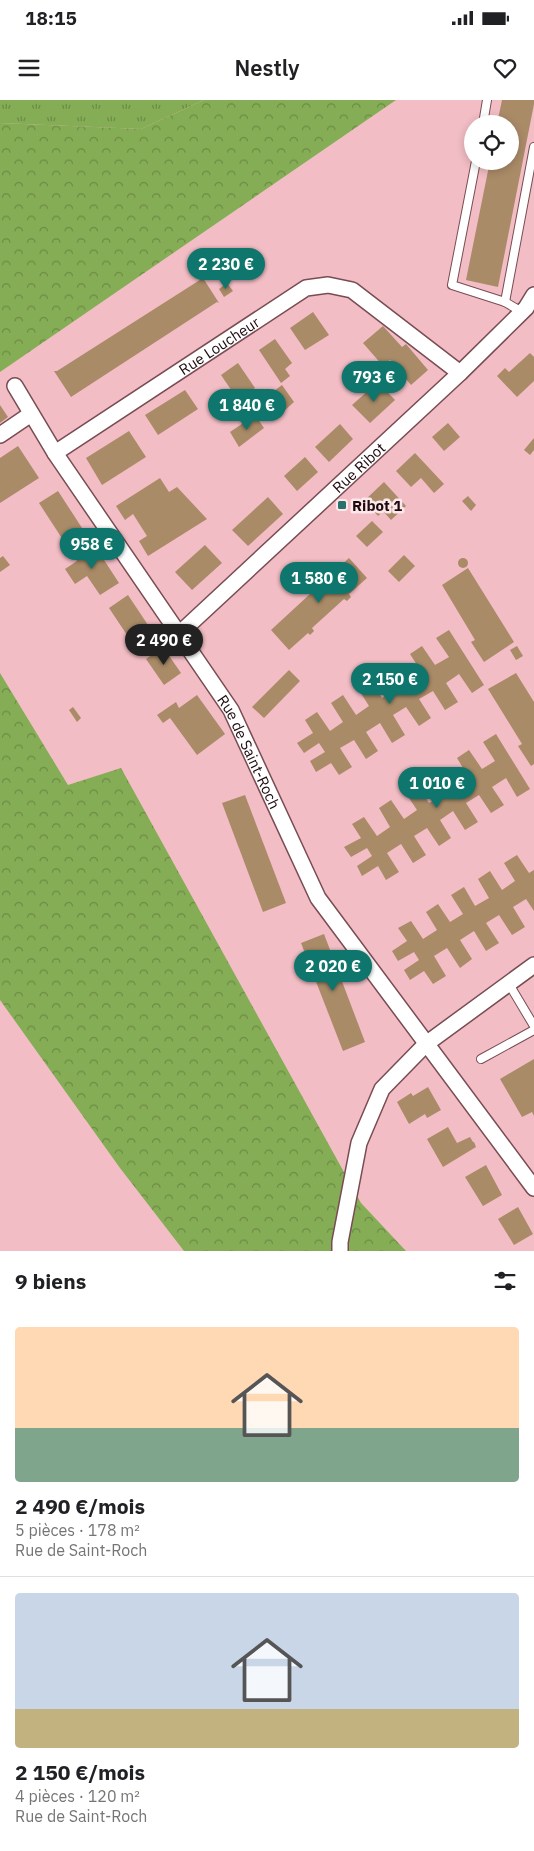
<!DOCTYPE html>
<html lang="fr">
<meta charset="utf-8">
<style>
body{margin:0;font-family:"IBM Plex Sans",sans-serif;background:#f2f2f2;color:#202124;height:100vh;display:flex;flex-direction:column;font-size:19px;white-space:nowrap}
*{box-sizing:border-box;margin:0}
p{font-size:16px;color:#757577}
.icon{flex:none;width:28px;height:28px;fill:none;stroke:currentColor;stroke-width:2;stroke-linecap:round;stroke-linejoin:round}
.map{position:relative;height:1151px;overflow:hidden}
.details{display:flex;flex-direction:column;background:#fff;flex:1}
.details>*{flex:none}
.tools{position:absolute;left:464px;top:15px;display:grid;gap:10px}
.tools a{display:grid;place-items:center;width:55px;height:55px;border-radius:50%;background:#fff;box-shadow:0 2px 8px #0003;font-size:25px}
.price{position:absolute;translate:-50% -42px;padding:0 11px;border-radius:18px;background:#0f766e;color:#fff;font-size:16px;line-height:32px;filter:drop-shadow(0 1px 2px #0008)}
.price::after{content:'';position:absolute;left:50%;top:30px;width:15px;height:11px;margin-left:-8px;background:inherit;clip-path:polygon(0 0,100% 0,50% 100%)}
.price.current{background:#222;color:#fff}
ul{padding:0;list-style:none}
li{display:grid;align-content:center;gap:10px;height:265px;padding:0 15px}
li+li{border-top:1px solid #e0e0e0}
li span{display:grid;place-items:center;height:155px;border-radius:5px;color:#555}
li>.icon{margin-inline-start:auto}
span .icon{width:90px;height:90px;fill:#fffc;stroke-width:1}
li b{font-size:21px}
h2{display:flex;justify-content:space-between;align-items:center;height:60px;padding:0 15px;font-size:21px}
.status{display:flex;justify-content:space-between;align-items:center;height:35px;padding:0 25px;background:#fff;direction:ltr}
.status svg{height:14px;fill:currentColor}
header{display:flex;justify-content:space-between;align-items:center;height:65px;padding:0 15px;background:#fff;font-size:22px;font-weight:600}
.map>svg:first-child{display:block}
.grass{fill:url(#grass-tufts)}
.forest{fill:url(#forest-crowns)}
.building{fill:#aa8b68}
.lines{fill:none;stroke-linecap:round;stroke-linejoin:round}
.lane-casing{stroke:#784c53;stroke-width:10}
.street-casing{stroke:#784c53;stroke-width:18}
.lane{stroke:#fff;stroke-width:8}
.street{stroke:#fff;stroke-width:15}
.poi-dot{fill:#28716d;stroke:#fde7ea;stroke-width:2}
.labels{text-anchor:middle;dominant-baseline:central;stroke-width:5;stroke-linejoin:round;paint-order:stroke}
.street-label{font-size:15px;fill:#1c0a0e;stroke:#fde7ea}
.poi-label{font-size:15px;font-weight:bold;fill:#1c0a0e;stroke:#fde7ea;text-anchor:start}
</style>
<div class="status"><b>18:15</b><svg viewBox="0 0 49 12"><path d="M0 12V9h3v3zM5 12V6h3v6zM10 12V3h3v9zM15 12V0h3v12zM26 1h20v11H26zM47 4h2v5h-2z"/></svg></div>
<header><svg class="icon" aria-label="menu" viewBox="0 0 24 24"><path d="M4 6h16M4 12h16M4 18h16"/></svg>Nestly<svg class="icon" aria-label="heart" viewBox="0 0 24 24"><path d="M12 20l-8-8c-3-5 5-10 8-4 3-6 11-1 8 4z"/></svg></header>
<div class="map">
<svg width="534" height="1151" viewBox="0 0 534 1151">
<defs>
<pattern id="grass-tufts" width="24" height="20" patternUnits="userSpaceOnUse" patternTransform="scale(1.25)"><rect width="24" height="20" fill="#85ad55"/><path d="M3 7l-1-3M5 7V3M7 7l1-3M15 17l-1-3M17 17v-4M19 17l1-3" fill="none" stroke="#6c8b45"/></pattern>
<pattern id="forest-crowns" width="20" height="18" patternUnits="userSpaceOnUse" patternTransform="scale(1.25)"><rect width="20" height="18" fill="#85ad55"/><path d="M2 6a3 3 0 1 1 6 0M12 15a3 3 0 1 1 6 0" fill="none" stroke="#6c8b45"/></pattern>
</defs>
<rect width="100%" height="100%" fill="#f2bdc4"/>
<path class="grass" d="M0,0H204L141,29L0,23Z"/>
<g class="forest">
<path d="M204,0H396L0,272V23L141,29Z"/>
<path d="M0,573L68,685L121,668L361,1103L406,1151H184L120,1068L0,900Z"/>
</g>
<g class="building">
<path d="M502,0H534V4L498,187L466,180L490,61H510V24H497Z"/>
<path d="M203,178L219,203L217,202L71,297L54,271H57Z"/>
<path d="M227,183L233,191L224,197L219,189Z"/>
<path d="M313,212L329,235L305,250L290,228Z"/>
<path d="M383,226L402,247L406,244L428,270L411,285L390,260L383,266L363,243Z"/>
<path d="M275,239L292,263L285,269L290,276L281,283L259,250Z"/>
<path d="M530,253L534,257V281L517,297L497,276L505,268L509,272Z"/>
<path d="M238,263L255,288L238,300L221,275Z"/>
<path d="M378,282L395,300L370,323L352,305Z"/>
<path d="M282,285L294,302L283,312L270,294Z"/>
<path d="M185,290L198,309L158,335L145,315Z"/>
<path d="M0,305L8,317L0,323Z"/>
<path d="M255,315L264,328L239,347L230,332Z"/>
<path d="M448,323L460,337L444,351L432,337Z"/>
<path d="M340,324L353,339L329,362L315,347Z"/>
<path d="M129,331L146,357L102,385L86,358Z"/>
<path d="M534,338V350L530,355L524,350Z"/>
<path d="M18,346L39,378L0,403V358Z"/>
<path d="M415,353L444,384L434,393L421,378L411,387L396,371Z"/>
<path d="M305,357L318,372L297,391L284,376Z"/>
<path d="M160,378L169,392L177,387L207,419L148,456L139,441L147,436L133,414L125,420L116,406Z"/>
<path d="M384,382L406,406L391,420L383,411L378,416L365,400Z"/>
<path d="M58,391L84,431L65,443L39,403Z"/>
<path d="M468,396L476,405L471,411L462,401Z"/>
<path d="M268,397L283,414L248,446L232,430Z"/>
<path d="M372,421L383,432L367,447L356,436Z"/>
<path d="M93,443L119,483L100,495L87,476L75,484L65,469L77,461L74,456Z"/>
<path d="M205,445L222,463L192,490L175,472Z"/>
<path d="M404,455L415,466L399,482L388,471Z"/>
<path d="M3,456L10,465L0,472V458Z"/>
<circle cx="463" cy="463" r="5"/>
<path d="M349,458L367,478L349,494L351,497L347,501L344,499L312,528L314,531L310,535L308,533L289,550L271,530Z"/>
<path d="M468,468L514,542L484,562L471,542L475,540L442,485Z"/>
<path d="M128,495L154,534L135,547L109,508Z"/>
<path d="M449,530L484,585L472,593L459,574L446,583L458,602L445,610L433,591L419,599L431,618L419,626L406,607L393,615L405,635L392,643L380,623L366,632L378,651L366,659L354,640L340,648L352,667L339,675L331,663L316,672L310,661L325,652L319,643L304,653L297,643L313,633L305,620L317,612L330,631L343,622L331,603L343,595L356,615L369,606L357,587L370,579L382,598L395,590L384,571L397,563L408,582L422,573L410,554L422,546L435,565L449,557L436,538Z"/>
<path d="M517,546L523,556L516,560L510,550Z"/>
<path d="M163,547L181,573L164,585L146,559Z"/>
<path d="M289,570L300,581L264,618L252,607Z"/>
<path d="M516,573L534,602V664L531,666L518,646L522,644L488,589Z"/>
<path d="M197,595L225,634L197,655L170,618L163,623L157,615L176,602L179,608Z"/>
<path d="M73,607L81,618L77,622L69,610Z"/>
<path d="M496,634L530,689L517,697L506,678L492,687L504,705L491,713L479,695L466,703L478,722L465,730L453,711L440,720L451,738L439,746L427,728L414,736L426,755L413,763L401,744L387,753L399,772L386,780L378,766L362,776L357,766L372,756L367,748L351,757L344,747L361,738L352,724L364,717L377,736L390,727L379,708L391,700L404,719L417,710L405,692L417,684L429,703L443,695L431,675L444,667L455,686L469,678L457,658L469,650L482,669L495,661L483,642Z"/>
<path d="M245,695L286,803L263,812L222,703Z"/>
<path d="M517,755L529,773L534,770V811L526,799L513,807L525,827L512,835L499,815L486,823L499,843L486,851L474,831L460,840L472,859L460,868L447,848L434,856L446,876L433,884L424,871L410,880L404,870L419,860L414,852L398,861L392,851L407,841L398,828L411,821L423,839L437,830L426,812L438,804L450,822L463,814L451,795L464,787L475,806L489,798L478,779L490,771L502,790L515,781L504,763Z"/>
<path d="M324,834L365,942L343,951L301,843Z"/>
<path d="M534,959V1016L532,1012L522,1017L500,979Z"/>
<path d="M428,987L441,1010L427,1018L425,1014L409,1024L397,1002L411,993L413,996Z"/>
<path d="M448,1027L457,1043L470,1037L473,1042H474L476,1047L443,1067L427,1039Z"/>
<path d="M486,1065L502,1095L483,1106L465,1077Z"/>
<path d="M518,1107L533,1134L514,1145L498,1119Z"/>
</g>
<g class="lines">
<g class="lane-casing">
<g id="lane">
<path d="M483,24L487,0"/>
<path d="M476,61L452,185L505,202L522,212"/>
<path d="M505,202L534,47"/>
<path d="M509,884L534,926"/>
<path d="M481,959L534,930"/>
</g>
</g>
<g class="street-casing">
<g id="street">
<path id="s1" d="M15,286L55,353L231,610L318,798L534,1088"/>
<path d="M0,335L31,314"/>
<path id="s2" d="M55,353L306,188L328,185L352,190L460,273"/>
<path id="s3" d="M179,534L460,273L526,208L534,195"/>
<path d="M340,1151V1142L359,1043L382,989L426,944L534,865"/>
</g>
</g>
<use href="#lane" class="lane"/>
<use href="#street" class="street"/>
</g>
<rect class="poi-dot" x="337" y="400" width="10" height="10" rx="2.5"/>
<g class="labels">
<g class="street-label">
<text stroke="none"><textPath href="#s2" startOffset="196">Rue Loucheur</textPath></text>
<text stroke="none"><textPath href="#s3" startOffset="245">Rue Ribot</textPath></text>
<text stroke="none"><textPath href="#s1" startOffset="435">Rue de Saint-Roch</textPath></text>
</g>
<g class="poi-label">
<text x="352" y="405">Ribot 1</text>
</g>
</g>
</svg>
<div class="tools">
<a><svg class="icon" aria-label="locate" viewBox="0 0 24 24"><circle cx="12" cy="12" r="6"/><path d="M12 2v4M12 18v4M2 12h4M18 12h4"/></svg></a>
</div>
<b class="price" style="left:226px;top:190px">2 230 €</b>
<b class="price" style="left:374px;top:303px">793 €</b>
<b class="price" style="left:247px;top:331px">1 840 €</b>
<b class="price" style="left:92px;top:470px">958 €</b>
<b class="price" style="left:319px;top:504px">1 580 €</b>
<b class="price current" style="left:164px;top:566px">2 490 €</b>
<b class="price" style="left:390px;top:605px">2 150 €</b>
<b class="price" style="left:437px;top:709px">1 010 €</b>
<b class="price" style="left:333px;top:892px">2 020 €</b>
</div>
<section class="details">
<h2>9 biens<svg class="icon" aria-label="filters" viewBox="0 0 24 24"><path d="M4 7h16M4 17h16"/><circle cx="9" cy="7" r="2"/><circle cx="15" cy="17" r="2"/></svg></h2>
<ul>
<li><span style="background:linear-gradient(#ffd9b3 65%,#7fa58c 0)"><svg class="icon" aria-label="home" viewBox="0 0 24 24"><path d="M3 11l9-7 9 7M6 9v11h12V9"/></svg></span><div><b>2 490 €/mois</b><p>5 pièces · 178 m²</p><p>Rue de Saint-Roch</p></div></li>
<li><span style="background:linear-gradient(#c9d6e8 75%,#c2b280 0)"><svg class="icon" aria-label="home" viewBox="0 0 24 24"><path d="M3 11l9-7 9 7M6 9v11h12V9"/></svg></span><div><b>2 150 €/mois</b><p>4 pièces · 120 m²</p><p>Rue de Saint-Roch</p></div></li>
</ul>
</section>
